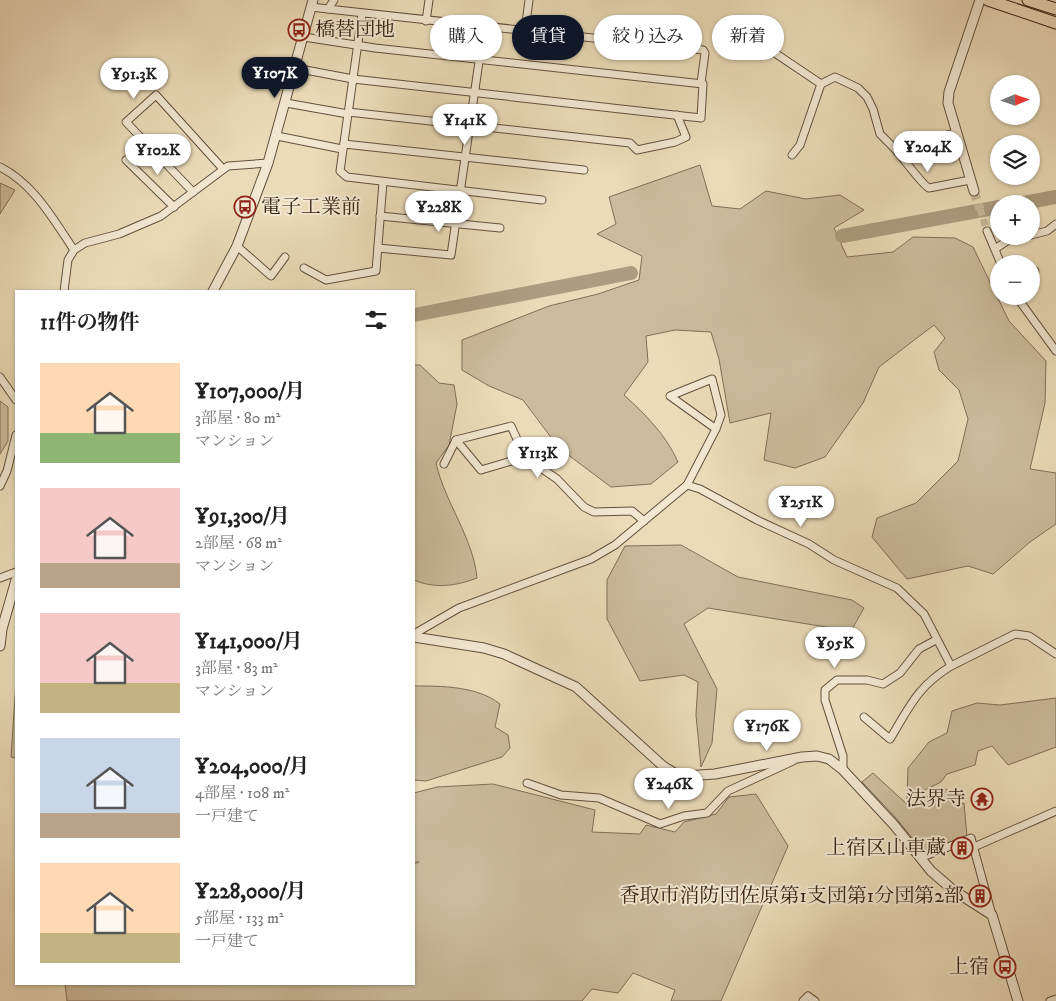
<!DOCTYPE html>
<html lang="ja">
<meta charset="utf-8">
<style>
body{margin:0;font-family:"IM FELL DW Pica","Noto Serif JP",serif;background:#f6f6f6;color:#222;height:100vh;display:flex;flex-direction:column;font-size:19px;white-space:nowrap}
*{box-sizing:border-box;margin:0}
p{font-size:16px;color:#767676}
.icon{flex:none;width:28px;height:28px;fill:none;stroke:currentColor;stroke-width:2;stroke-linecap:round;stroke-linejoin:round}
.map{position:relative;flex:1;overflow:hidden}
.sheet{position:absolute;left:15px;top:290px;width:400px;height:695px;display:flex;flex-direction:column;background:#fff;border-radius:0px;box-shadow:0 1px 4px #0004}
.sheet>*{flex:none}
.hud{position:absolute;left:430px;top:15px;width:475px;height:45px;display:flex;gap:10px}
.needle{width:32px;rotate:88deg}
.tools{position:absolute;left:990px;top:75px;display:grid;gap:10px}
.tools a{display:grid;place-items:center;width:50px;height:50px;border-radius:50%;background:#fff;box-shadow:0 1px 4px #0004;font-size:25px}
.price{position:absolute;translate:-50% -42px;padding:0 11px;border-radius:18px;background:#fff;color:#222;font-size:16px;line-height:32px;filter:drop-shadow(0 1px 2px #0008)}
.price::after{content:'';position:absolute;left:50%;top:30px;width:15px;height:11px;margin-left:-8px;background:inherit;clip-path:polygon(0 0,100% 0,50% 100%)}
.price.selected{background:#111827;color:#fff}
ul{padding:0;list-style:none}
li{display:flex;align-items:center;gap:15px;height:125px;padding:0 25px}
li span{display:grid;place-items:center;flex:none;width:140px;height:100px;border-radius:0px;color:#555}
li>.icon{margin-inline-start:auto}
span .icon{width:60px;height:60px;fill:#fffc;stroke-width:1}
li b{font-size:21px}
h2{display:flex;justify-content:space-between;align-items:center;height:60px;padding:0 25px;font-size:21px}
.chip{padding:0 18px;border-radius:22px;background:#fff;box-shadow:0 1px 4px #0004;font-size:18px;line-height:45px}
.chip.selected{background:#111827;color:#fff}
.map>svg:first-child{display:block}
.green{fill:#ccbc9d;stroke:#816e58}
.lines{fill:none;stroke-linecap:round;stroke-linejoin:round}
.river{stroke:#ad9c80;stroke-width:14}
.minor-tunnel{stroke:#c7b798;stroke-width:7;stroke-dasharray:7 3.5;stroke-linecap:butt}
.tertiary-tunnel{stroke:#c7b798;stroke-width:9;stroke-dasharray:9 4.5;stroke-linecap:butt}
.minor-casing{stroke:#63503c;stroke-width:9}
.tertiary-casing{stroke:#63503c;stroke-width:11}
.trunk-casing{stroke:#362112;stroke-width:13}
.minor{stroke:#f2e8d2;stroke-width:7}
.tertiary{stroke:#f2e8d2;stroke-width:9}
.trunk{stroke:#ebdcb9;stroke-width:11}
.labels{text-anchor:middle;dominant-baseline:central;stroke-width:4;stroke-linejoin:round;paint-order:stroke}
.poi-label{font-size:20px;fill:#362112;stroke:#f2e8d2;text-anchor:end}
</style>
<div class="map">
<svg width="1056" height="1001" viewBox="0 0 1056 1001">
<rect width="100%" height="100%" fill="#ebdcb9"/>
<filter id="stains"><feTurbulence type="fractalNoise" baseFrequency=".004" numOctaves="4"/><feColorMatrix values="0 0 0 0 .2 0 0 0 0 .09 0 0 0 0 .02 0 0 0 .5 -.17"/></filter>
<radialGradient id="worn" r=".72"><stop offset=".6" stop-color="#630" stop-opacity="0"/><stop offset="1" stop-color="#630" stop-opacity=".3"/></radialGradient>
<g class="green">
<path d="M700,165L712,206L740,209L766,191L806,199L840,195L864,210L834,228L847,257L893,252L913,237L955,238L973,247L1009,321L1046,361L1045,403L1030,469L1056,473V524L1030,542L993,574L968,566L907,579L872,537L877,518L916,503L958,461L968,419L959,390L939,370L934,352L945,338L934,325L879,367L863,403L825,457L795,468L764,460L771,413L730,423L719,359L711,332L675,330L646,336L648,362L624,395C646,415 666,435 678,462L651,484L611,487L559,448L523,400L489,386L462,370V340L549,306L598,294L639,280L642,256L597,234L616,224L609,197Z"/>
<path d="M0,183L15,190L0,214Z"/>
<path d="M414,365H420L439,383L454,385L457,404L449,445L436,463C445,503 473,537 477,578C456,586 435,589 414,580Z"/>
<path d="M0,401L8,407V441L0,454Z"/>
<path d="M681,545L738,577L852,600L864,608L851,631L708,608L684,624L717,689L712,743L701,767L696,715L698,682L684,675L640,681L607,619V580L625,546Z"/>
<path d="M16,683V758L11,757Z"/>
<path d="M414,686C442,686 477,686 500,704L495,727L508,735L510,748L502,757L426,781L414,780Z"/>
<path d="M1056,698V747L1008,765L992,746L978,751L975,765L947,774L941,782L907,799L908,768L929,742L947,733L952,711L977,703L1000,705Z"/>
<path d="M873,773L909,806L943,788L951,792L956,805L964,803L967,836L925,854L896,818L862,782Z"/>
<path d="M493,784L595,810L592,832L640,834L646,825L675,832L684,822L716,814L729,797L756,794L788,846L721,1001H671L675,990L633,973L618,993L592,989L582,1001H67L65,984H414V864L419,862H414V793L437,787Z"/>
</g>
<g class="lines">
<g class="river">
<path d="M1018,204L1056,197"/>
<path d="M842,236L999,207"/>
<path d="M414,315L631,273"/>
</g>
<path class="minor-tunnel" d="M980,209L987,231"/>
<path class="tertiary-tunnel" d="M974,191L980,209"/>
<g class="minor-casing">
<g id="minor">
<path d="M311,7L328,9L334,0"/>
<path d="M328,9L703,50L705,53L701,83"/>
<path d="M362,14L340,171L347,177L542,200"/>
<path d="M426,21L429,0"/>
<path d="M525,31L529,0"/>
<path d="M763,45L821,84"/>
<path d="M295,68L353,79L701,118L703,84L375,48L304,37"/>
<path d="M286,103L348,114"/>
<path d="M348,112L630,143L637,150L675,142L686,137L677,115"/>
<path d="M277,136L342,149"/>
<path d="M344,144L584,170"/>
<path d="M894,148C902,156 922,185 929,188L970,180"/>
<path d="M792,155L800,145L821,84L835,77L858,88L867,97L873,109L880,134L894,148L956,133"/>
<path d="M126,160L174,207"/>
<path d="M0,167C34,184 53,219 74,250"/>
<path d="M193,192L126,122L156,95L223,169"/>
<path d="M380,216L500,228"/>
<path d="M987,231L1001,264"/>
<path d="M1031,235L1047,231L1056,224"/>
<path d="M237,246L271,276L285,257"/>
<path d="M378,248L451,255L484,27"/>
<path d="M995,249L1007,241L1025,236"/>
<path d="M304,268L326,280L376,271L383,182"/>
<path d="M1031,273L1035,271"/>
<path d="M64,291L68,260L74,250L85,243L119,234L161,216L228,166L268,163"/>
<path d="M1016,296L1056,351"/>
<path d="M0,377L16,400"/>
<path d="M456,440L481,470L525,457"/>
<path d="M444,464L456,440L511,426L525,457L557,479L584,507L594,512L632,511L644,521"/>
<path d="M687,485L716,429L670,396L712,379L721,415L716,429"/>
<path d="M0,486L7,471L16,435"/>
<path d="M0,578L16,572"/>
<path d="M414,634L459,608L591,559L615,545L687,485L700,489L757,520L809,544L834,560L897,588L924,614L951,666L1015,634L1029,636L1056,654"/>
<path d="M864,717L890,739C910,706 917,687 951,666"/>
<path d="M843,770V756L825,700V690L837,680H867L883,684L900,673L919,649L936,640"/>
<path d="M527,783L561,795L599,798L660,824L684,816L707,813L728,791L793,761"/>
<path d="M974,847L1056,811"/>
<path d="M920,858L971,838L992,915"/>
<path d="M803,1001L808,996L815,1001"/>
<path d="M1050,1001L1056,999"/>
</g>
</g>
<g class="tertiary-casing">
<g id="tertiary">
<path d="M974,191L948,103L949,92L980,0"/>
<path d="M213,291L237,246L268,163L313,0"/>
<path d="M414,637L484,648L504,654L576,687L663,766L674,773L685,776L715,774L802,757L817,756L829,759L843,770L894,825L931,871L953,890L992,915L1018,1001"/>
<path d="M0,646L2,629L16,580"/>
</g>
</g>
<g class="trunk-casing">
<g id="trunk">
<path d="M988,0L1056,23"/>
<path d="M1028,0L1056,9"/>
</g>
</g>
<use href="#minor" class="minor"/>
<use href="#tertiary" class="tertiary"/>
<use href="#trunk" class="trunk"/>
</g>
<defs>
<g id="bus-ring" transform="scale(1.125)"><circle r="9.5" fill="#f2e8d2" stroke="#8f2418" stroke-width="1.5"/><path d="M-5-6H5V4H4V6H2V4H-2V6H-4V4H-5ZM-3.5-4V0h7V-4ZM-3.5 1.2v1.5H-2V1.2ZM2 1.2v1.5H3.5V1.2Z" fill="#8f2418"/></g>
<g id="temple-ring" transform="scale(1.125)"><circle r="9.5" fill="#f2e8d2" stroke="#8f2418" stroke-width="1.5"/><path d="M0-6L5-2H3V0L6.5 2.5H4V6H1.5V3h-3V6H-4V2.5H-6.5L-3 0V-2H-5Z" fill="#8f2418"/></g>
<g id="building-ring" transform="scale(1.125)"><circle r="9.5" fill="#f2e8d2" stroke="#8f2418" stroke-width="1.5"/><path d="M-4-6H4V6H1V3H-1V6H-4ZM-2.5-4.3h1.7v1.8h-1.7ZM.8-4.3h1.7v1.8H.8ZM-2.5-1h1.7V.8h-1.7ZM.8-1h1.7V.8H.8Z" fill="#8f2418"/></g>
</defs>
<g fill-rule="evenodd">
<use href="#bus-ring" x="299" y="30"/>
<use href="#bus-ring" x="245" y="207"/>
<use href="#temple-ring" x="982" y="799"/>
<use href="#building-ring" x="962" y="848"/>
<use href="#building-ring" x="980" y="896"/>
<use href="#bus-ring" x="1005" y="967"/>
</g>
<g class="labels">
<g class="poi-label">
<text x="315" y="30" text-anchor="start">橋替団地</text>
<text x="261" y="207" text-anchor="start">電子工業前</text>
<text x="966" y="799">法界寺</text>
<text x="946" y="848">上宿区山車蔵</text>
<text x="964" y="896">香取市消防団佐原第1支団第1分団第2部</text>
<text x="989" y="967">上宿</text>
</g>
</g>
<rect width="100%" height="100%" filter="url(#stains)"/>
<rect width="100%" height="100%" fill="url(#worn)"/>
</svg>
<div class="tools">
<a><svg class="needle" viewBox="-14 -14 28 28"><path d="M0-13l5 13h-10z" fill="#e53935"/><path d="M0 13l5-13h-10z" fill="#767676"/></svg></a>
<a><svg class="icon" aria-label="layers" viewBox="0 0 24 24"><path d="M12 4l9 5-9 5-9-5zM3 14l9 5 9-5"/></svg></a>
<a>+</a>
<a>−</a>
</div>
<b class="price selected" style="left:275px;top:99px">¥107K</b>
<b class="price" style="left:134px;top:100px">¥91.3K</b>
<b class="price" style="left:465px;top:146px">¥141K</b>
<b class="price" style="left:928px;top:173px">¥204K</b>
<b class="price" style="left:158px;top:176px">¥102K</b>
<b class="price" style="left:439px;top:233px">¥228K</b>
<b class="price" style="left:538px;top:479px">¥113K</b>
<b class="price" style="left:801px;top:528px">¥251K</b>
<b class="price" style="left:835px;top:669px">¥95K</b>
<b class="price" style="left:767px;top:752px">¥176K</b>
<b class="price" style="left:669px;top:810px">¥246K</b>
<div class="hud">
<a class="chip">購入</a>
<a class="chip selected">賃貸</a>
<a class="chip">絞り込み</a>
<a class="chip">新着</a>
</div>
<section class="sheet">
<h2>11件の物件<svg class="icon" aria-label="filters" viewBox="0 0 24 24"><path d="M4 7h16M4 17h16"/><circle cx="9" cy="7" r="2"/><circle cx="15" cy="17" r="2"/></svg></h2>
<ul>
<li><span style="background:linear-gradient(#ffd9b3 70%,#8fb573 0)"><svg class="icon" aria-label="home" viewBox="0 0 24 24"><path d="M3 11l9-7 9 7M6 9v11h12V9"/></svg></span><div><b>¥107,000/月</b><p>3部屋 · 80 m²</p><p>マンション</p></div></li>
<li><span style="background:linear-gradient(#f6c9c9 75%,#b9a48a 0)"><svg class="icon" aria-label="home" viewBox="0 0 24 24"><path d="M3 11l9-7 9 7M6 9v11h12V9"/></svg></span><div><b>¥91,300/月</b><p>2部屋 · 68 m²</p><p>マンション</p></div></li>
<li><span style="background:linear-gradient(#f6c9c9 70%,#c2b280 0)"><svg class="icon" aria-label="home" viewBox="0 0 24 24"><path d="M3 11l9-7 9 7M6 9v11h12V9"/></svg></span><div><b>¥141,000/月</b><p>3部屋 · 83 m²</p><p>マンション</p></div></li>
<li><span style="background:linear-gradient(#c9d6e8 75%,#b9a48a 0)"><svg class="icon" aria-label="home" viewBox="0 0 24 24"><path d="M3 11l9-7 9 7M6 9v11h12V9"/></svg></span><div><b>¥204,000/月</b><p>4部屋 · 108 m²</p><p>一戸建て</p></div></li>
<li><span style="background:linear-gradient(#ffd9b3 70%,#c2b280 0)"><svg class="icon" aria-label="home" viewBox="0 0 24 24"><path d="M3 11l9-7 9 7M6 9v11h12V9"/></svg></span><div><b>¥228,000/月</b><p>5部屋 · 133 m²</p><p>一戸建て</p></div></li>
</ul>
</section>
</div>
